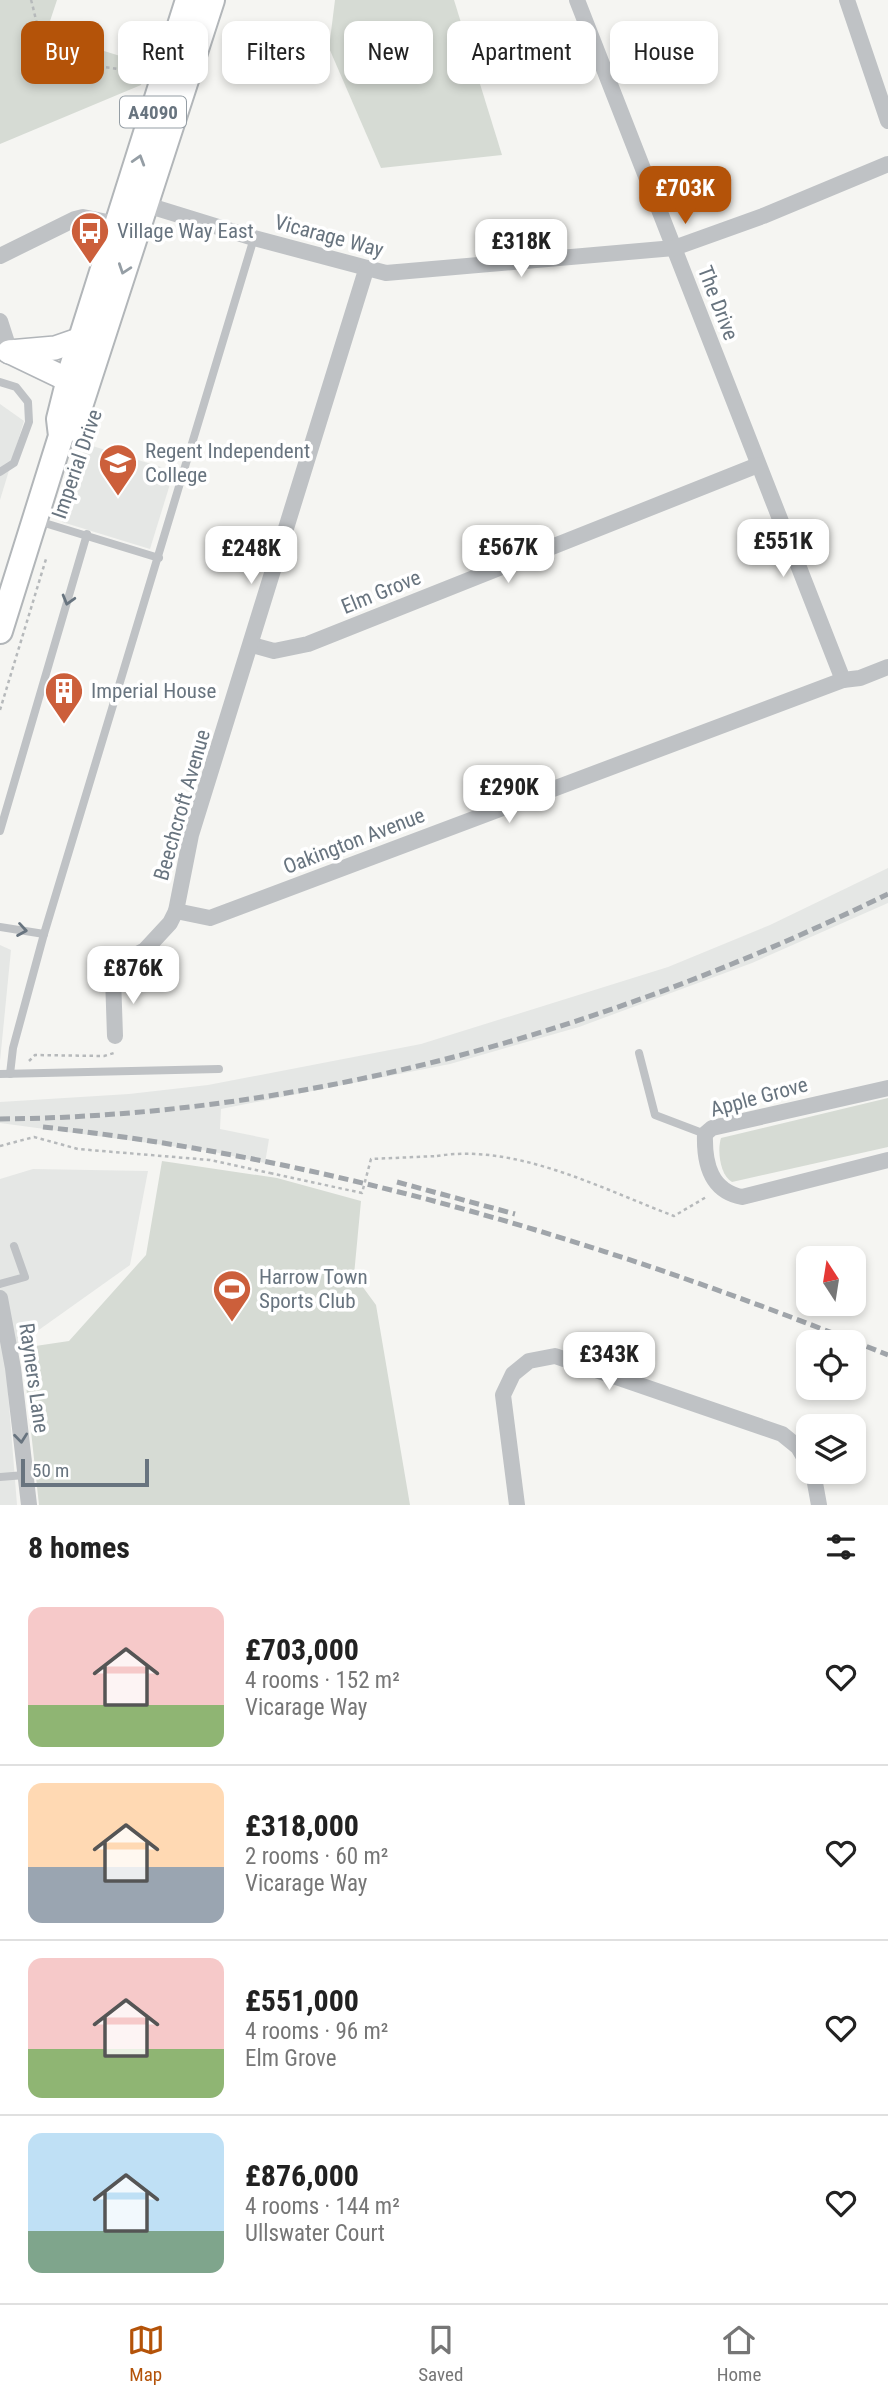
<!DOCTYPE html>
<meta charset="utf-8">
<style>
body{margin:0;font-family:"Roboto Condensed",sans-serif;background:#f6f6f6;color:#222;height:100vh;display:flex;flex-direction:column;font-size:26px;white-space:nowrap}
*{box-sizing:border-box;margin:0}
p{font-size:23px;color:#767676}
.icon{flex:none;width:38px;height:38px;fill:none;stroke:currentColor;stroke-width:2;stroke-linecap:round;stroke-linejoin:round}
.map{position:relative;height:1505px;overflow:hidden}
.sheet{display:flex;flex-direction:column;background:#fff;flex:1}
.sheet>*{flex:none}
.top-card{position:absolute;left:21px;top:21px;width:847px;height:63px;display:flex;gap:14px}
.needle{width:46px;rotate:348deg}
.controls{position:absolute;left:796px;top:1246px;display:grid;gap:14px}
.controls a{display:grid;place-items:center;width:70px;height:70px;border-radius:14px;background:#fff;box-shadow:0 4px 10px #0003;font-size:35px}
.scale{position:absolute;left:21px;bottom:18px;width:128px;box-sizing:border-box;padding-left:7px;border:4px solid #68747f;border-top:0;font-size:19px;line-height:24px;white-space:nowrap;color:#68747f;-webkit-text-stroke:5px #fff;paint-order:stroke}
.price{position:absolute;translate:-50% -60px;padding:0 16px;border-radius:14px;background:#fff;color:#222;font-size:23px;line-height:46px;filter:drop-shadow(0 2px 4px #0008)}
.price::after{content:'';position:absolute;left:50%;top:42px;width:21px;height:16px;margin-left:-10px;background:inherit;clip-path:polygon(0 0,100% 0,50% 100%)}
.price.active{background:#b45309;color:#fff}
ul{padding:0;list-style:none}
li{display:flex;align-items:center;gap:21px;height:175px;padding:0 28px}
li+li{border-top:2px solid #e0e0e0}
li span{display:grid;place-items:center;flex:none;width:196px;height:140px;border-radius:14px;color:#555}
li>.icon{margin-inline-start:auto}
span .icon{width:84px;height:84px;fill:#fffc;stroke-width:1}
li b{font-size:30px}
h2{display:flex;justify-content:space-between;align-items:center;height:84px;padding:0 28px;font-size:30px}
.tag{padding:0 24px;border-radius:14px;background:#fff;box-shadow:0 4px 10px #0003;font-size:24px;line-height:63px}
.tag.active{background:#b45309;color:#fff}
.menu{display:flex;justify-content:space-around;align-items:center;height:98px;border-top:2px solid #e0e0e0;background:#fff;font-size:19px;color:#767676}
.menu a{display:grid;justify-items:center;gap:4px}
.menu .active{color:#b45309}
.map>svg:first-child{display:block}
.built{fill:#e5e7e5}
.green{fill:#d6dbd4}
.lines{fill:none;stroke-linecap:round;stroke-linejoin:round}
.secondary-casing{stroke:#b1b5b9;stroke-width:26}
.primary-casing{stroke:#b2b6b9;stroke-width:28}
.path{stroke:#b6b9bb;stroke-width:2.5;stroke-dasharray:3.5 3.5;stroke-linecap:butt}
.lane{stroke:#bfc2c5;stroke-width:8}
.street{stroke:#bfc2c5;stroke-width:16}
.secondary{stroke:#fff;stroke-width:23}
.primary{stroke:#fff;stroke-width:24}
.rail{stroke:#a0a5aa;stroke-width:5;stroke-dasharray:10 5;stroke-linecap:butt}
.path-bridge{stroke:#b6b9bb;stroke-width:2.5;stroke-dasharray:3.5 3.5;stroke-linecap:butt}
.oneway{stroke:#959ea5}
.oneway2{stroke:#68747f}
.labels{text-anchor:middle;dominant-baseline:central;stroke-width:7;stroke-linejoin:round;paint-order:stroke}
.shield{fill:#fff;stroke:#959ea5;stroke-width:2}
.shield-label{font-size:19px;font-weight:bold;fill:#68747f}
.poi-label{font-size:21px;fill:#68747f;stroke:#fff;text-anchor:start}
.street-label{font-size:21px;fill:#68747f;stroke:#fff}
</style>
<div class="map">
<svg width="888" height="1505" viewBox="0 0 888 1505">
<rect width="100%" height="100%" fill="#f5f5f2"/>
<g class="built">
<path d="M0,404L24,421L0,500Z"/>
<path d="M86,444L174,471L150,549L62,522Z"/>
<path d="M888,868V903L752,963L579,1027L450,1064L221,1109L220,1129L269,1139L265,1163L209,1151L0,1123V1102L129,1094L208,1085L421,1044L668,967L770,925Z"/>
<path d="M0,945L11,950L0,1061Z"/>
<path d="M33,1169L148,1171L130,1265L5,1354L17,1505H0V1179Z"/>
</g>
<g class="green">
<path d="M0,0H57L46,33L146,64L141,85L0,144Z"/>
<path d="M335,0H454L502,155L381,168L329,48Z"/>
<path d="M888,1098V1147L732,1182C720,1176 717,1150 721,1138Z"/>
<path d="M162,1161L277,1178L361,1201L354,1275L376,1305L410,1505H39L22,1348L69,1341L146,1255Z"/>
</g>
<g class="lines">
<g class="secondary-casing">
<g id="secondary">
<path d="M9,352L55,348L81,339"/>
<path d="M10,352L62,377L81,396"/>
</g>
</g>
<g class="primary-casing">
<g id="primary">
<path d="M70,429L74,425L212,0"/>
<path d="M0,631L61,436L59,419L72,367L188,0"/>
</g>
</g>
<g class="path">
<path d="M31,0C35,13 37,31 45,42C62,67 117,67 144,73"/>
<path d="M60,516L83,446"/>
<path d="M0,710L46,559"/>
<path d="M29,1061L35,1055L104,1056L114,1053"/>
<path d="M0,1146L34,1137L78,1149L210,1160L270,1173"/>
<path d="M437,1156C516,1143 602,1189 674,1216L708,1196"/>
</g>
<g class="lane">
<path d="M0,382L16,387L28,402L29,422L14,463L0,472"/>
<path d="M38,521L159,558"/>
<path d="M0,831L87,534"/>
<path d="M0,927L44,934"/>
<path d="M639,1053L655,1115L705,1134"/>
<path d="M0,1074L219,1069"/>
<path d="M10,1074L13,1048L44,934L254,238"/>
<path d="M0,1284L25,1277L14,1246"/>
<path d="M0,1477L25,1475"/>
</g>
<g class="street">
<path d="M577,0L843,680"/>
<path d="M847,0L888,121"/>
<path d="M137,202L254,238L386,273L674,248L763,216L888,164"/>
<path d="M0,256L75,219L83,217L117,224"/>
<path d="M0,321L10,352"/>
<path d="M252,645L274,651L308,644L758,465"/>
<path d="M176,911L191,835L366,270"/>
<path d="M115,1036L113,977L118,964L145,950L170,923L176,911L210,918L843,680L860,678L888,667"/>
<path d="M888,1088L712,1128L705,1134C704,1164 711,1191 742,1197L888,1160"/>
<path d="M0,1298L13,1368L29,1505"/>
<path d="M813,1472L819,1505"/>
<path d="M517,1505L503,1395L513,1374L529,1361L555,1356L782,1434L798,1447L808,1464"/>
</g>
<use href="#secondary" class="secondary"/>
<use href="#primary" class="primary"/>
<g class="rail">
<path d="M0,1119C310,1116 610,1030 888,894"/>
<path d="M43,1127C334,1158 617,1246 888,1355"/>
<path d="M397,1182L515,1214"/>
</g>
<path class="path-bridge" d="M270,1173L362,1193L371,1159L437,1156"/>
</g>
<defs><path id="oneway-chevron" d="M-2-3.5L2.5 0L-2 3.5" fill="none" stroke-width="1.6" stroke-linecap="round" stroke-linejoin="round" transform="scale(1.75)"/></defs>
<g class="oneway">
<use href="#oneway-chevron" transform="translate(139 160) rotate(-73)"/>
<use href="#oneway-chevron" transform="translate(124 269) rotate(109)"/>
</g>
<g class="oneway2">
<use href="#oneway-chevron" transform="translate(68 600) rotate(106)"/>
<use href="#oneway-chevron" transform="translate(22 930) rotate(9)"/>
<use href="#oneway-chevron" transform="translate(21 1438) rotate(84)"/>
</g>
<defs>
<g id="bus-pin" transform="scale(2.0125)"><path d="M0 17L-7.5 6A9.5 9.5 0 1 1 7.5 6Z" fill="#cc5f3b" stroke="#fff"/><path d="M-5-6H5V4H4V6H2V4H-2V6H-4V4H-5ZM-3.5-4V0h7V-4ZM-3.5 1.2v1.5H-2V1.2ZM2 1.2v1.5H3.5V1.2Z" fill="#fff"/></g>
<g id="school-pin" transform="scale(2.0125)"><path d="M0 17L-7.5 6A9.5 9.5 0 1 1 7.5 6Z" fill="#cc5f3b" stroke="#fff"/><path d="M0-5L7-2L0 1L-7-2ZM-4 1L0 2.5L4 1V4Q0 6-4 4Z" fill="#fff"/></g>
<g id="building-pin" transform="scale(2.0125)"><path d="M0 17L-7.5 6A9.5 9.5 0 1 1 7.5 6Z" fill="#cc5f3b" stroke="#fff"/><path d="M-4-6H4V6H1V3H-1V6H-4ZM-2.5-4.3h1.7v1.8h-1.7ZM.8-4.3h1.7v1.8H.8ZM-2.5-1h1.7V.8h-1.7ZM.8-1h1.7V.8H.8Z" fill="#fff"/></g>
<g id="stadium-pin" transform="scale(2.0125)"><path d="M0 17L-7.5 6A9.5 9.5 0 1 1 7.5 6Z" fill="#cc5f3b" stroke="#fff"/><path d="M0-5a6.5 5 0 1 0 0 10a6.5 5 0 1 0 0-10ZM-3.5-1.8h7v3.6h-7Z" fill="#fff"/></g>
</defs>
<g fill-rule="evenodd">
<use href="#bus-pin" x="90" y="231"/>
<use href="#school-pin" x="118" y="463"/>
<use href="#building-pin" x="64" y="691"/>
<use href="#stadium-pin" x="232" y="1289"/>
</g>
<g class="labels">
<rect class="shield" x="120" y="96.5" width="66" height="31" rx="5"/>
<g class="shield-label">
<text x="153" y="112">A4090</text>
</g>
<g class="poi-label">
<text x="117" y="231">Village Way East</text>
<text x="145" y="451">Regent Independent<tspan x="145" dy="24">College</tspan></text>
<text x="91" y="691">Imperial House</text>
<text x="259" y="1277">Harrow Town<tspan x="259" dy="24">Sports Club</tspan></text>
</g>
<g class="street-label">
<text transform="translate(329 236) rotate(15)">Vicarage Way</text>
<text transform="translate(718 303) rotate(69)">The Drive</text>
<text transform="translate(77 464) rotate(-71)">Imperial Drive</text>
<text transform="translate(381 592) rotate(-22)">Elm Grove</text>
<text transform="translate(182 805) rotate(-74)">Beechcroft Avenue</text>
<text transform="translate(354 841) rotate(-21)">Oakington Avenue</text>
<text transform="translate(759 1097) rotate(-15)">Apple Grove</text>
<text transform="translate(34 1378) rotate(82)">Rayners Lane</text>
</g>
</g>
</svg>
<div class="controls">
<a><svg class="needle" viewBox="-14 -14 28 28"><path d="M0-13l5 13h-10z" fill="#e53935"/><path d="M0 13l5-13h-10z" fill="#767676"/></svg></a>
<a><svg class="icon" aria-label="locate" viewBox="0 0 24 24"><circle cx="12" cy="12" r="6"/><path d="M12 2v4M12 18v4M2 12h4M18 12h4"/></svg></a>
<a><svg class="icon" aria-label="layers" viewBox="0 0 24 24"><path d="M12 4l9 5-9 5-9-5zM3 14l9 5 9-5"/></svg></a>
</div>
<div class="scale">50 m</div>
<b class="price active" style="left:685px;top:226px">£703K</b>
<b class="price" style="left:521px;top:279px">£318K</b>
<b class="price" style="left:783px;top:579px">£551K</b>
<b class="price" style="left:508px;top:585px">£567K</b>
<b class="price" style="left:251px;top:586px">£248K</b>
<b class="price" style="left:509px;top:825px">£290K</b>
<b class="price" style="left:133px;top:1006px">£876K</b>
<b class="price" style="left:609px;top:1392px">£343K</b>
<div class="top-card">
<a class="tag active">Buy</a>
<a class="tag">Rent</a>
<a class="tag">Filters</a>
<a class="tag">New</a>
<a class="tag">Apartment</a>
<a class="tag">House</a>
</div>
</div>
<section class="sheet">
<h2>8 homes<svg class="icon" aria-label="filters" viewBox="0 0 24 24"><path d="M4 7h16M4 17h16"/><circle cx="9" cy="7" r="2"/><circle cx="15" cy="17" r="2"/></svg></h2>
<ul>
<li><span style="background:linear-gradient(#f6c9c9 70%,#8fb573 0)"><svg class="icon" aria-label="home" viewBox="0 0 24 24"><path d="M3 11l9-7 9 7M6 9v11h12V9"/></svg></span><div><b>£703,000</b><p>4 rooms · 152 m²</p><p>Vicarage Way</p></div><svg class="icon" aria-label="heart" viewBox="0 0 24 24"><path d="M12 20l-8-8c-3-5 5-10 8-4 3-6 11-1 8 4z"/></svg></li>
<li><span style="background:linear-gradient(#ffd9b3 60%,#9aa5b1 0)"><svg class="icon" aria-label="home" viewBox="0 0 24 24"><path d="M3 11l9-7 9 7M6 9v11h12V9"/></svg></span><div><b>£318,000</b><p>2 rooms · 60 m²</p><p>Vicarage Way</p></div><svg class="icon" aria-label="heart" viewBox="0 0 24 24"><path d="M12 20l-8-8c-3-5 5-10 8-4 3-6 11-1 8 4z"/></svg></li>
<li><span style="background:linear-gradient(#f6c9c9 65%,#8fb573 0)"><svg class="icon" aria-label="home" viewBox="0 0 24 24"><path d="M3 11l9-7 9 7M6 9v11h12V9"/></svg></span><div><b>£551,000</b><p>4 rooms · 96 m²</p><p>Elm Grove</p></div><svg class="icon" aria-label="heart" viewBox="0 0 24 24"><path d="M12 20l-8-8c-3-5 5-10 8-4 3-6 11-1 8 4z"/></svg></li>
<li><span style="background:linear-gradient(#bfe0f5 70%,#7fa58c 0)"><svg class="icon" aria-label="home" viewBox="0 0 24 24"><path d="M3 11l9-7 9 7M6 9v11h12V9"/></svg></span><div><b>£876,000</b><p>4 rooms · 144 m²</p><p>Ullswater Court</p></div><svg class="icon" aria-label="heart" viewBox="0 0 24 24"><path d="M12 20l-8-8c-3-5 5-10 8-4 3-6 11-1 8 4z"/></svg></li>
</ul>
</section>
<nav class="menu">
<a class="active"><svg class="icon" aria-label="map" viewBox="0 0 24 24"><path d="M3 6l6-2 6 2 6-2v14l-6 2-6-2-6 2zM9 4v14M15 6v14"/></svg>Map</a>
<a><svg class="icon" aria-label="saved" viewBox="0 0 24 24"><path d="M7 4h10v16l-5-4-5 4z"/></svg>Saved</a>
<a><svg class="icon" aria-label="home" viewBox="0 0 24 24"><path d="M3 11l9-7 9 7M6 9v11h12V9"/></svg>Home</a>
</nav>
